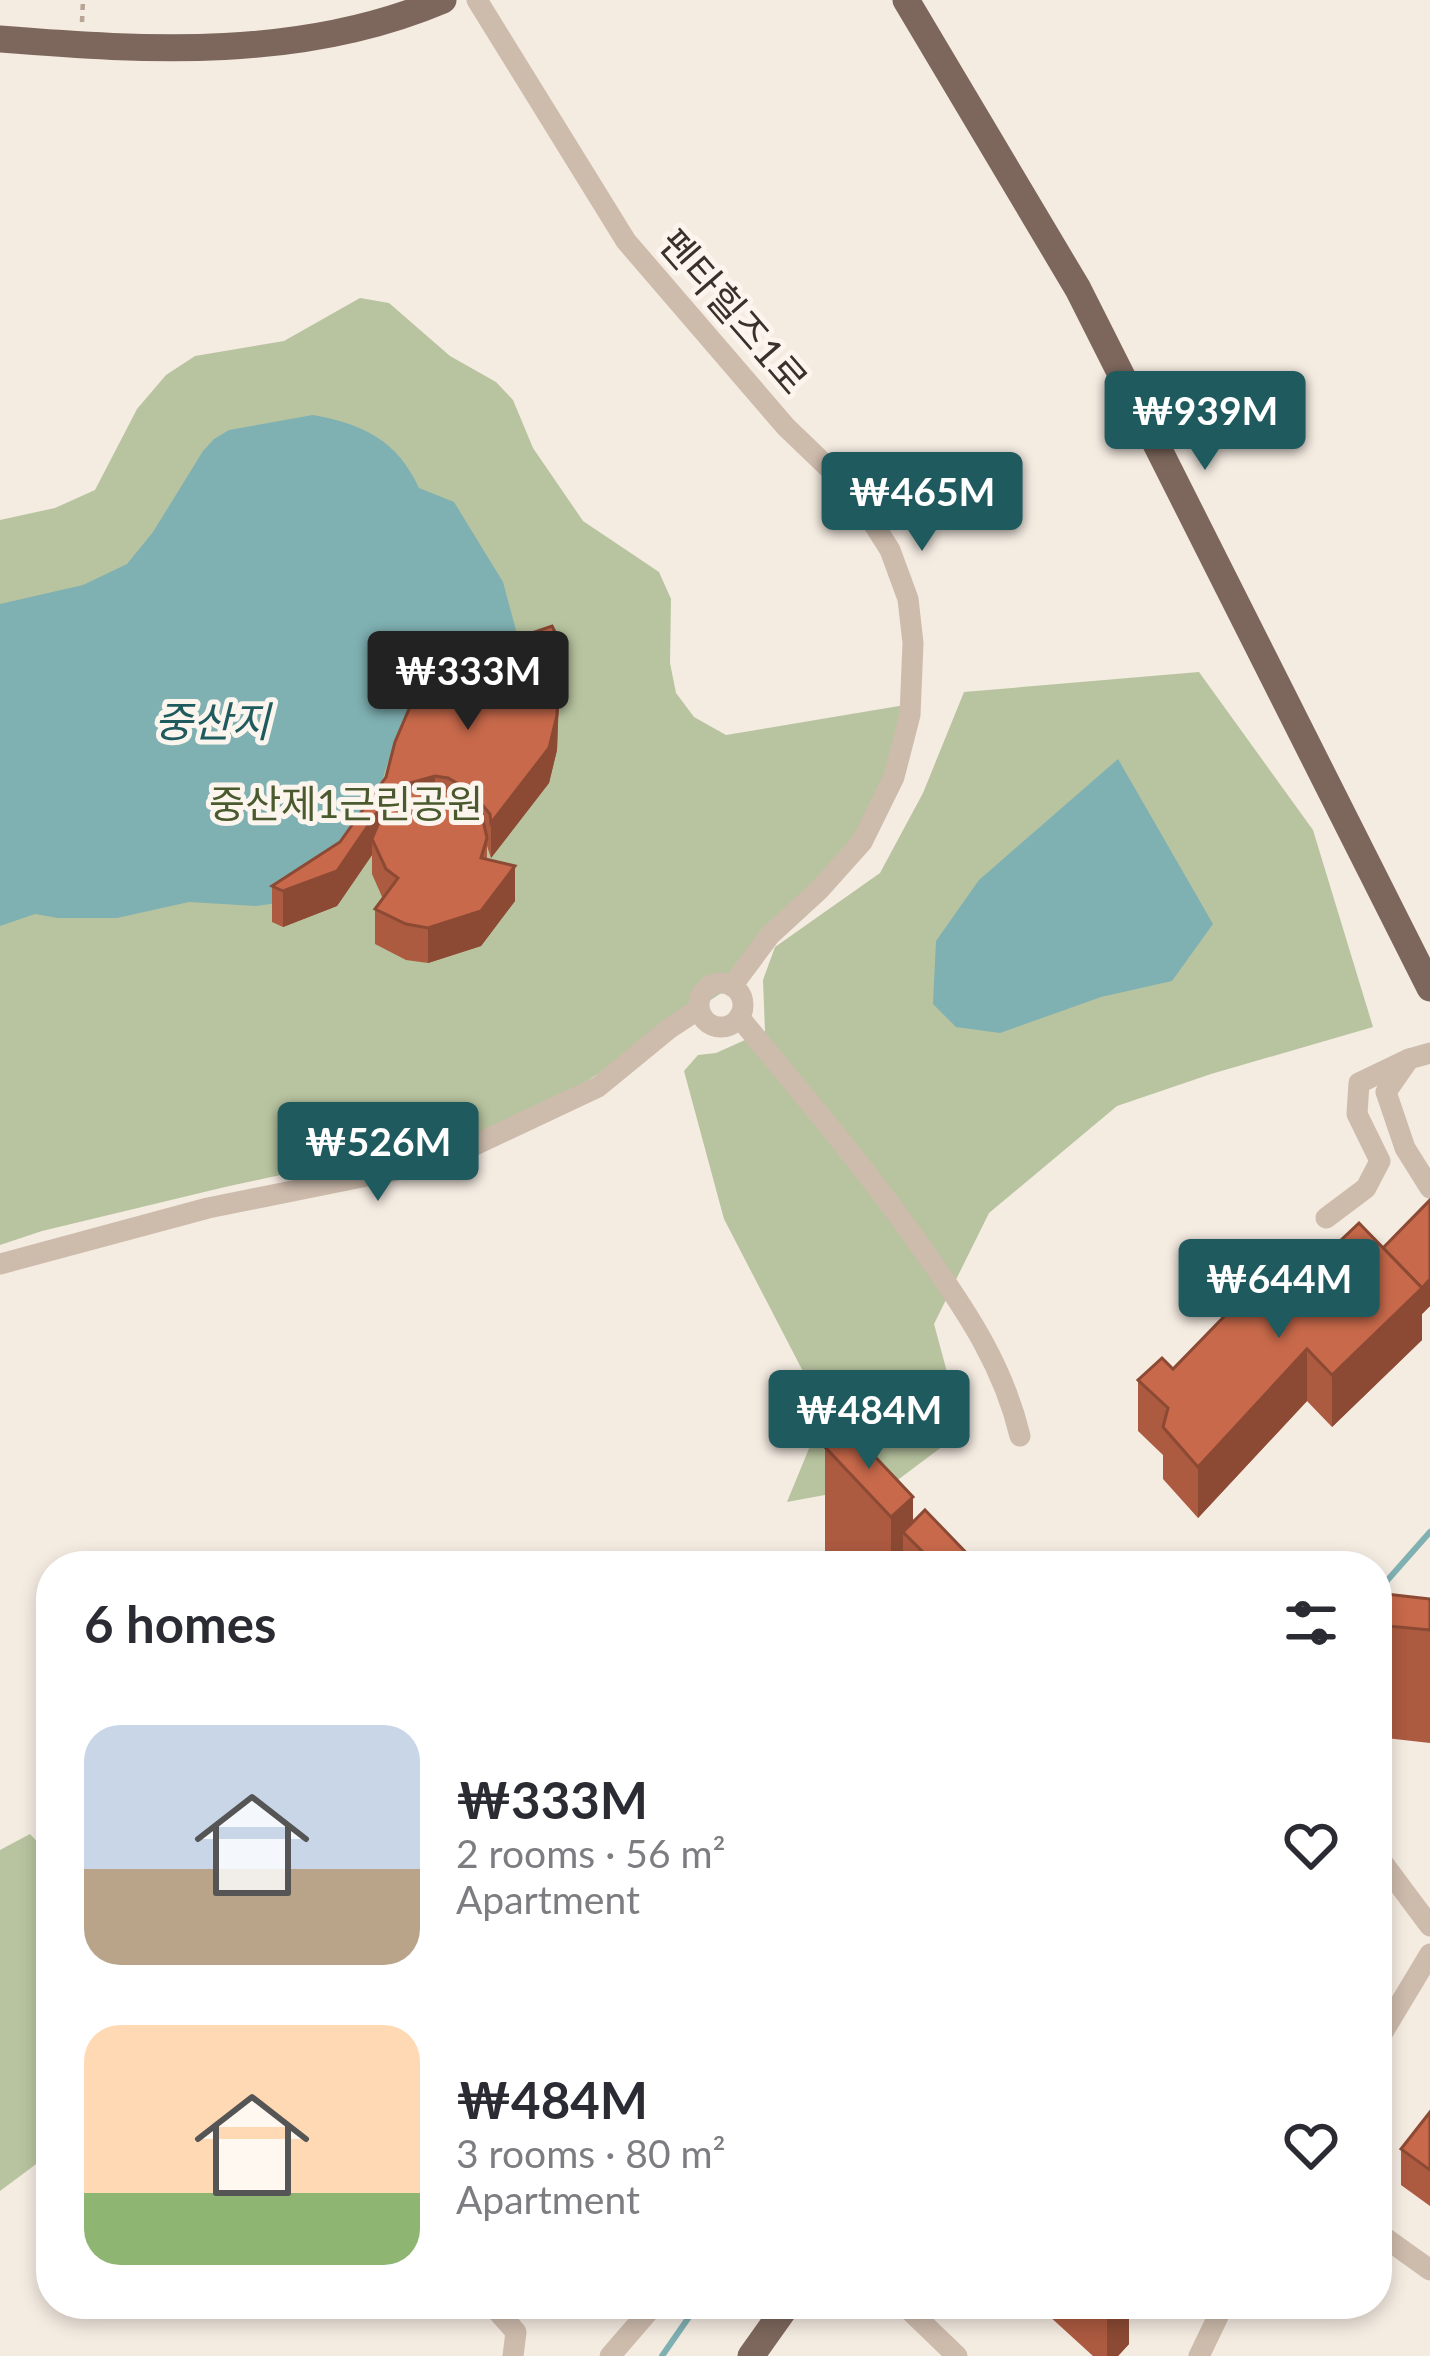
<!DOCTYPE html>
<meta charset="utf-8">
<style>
body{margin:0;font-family:Lato,"Noto Sans KR",sans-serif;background:#f2f2f3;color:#2b2b33;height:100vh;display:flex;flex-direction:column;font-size:45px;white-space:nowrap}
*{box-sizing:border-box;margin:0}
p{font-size:39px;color:#7c7c81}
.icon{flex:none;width:66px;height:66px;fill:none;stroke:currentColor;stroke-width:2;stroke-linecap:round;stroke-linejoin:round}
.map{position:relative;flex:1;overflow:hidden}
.drawer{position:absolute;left:36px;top:1551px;width:1356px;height:768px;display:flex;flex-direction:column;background:#fff;border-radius:48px;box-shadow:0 6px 18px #0003}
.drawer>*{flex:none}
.price{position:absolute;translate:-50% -102px;padding:0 27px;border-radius:12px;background:#1f5a5e;color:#fff;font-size:39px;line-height:78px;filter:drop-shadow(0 3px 6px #0008)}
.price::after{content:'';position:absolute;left:50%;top:72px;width:36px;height:27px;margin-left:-18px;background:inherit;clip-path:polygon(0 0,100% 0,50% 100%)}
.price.current{background:#222;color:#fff}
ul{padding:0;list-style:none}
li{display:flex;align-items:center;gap:36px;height:300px;padding:0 48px}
li span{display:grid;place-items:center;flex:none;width:336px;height:240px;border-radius:36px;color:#555}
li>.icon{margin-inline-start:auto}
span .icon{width:144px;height:144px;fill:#fffc;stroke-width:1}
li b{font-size:51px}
h2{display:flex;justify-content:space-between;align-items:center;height:144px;padding:0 48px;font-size:51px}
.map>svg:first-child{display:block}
.green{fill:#b8c4a0}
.water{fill:#7fb0b2}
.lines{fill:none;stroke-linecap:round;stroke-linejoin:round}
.stream{stroke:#7fb0b2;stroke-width:6}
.path{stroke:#b9a596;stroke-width:4.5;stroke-dasharray:6 6;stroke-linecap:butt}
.minor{stroke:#cdbbac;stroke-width:21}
.major{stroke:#7d675c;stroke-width:27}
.wall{fill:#ac5a40}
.shaded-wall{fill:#8c4a34}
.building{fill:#c8694b;stroke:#8c4a34;stroke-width:3}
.labels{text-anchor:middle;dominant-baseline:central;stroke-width:10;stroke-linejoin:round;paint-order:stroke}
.street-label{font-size:39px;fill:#3b302b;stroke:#fbf5ee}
.park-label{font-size:39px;fill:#4a5a2e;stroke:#fbf5ee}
.water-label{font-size:42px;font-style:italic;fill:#1f5a5e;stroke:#fbf5ee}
</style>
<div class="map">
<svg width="1430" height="2356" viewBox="0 0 1430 2356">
<rect width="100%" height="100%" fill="#f4ebe1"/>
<g class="green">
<path d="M360,298L389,303L450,356L496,382L513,400L533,448L583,521L659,572L671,599L670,663L676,693L694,717L726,735L911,704L862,842L732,986L523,1123L225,1187L42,1231L0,1245V520L55,508L95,490L137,409L166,375L195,356L284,341Z"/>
<path d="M1199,672L1313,830L1373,1027L1211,1074L1117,1106L989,1213L934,1324L963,1431L895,1482L787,1502L824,1412L724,1219L684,1071L698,1055L716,1053L765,1031L763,980L775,947L880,873L923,793L964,692Z"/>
<path d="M30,1834L51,1856V2153L0,2191V1850Z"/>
</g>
<g class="water">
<path d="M313,415C363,424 397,440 419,488L454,502L503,582L517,634L512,671L407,730L388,762L375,803L299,900L256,906L189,902L117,918H58L35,914L0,926V604L83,585L127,564L153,532L203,451L214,439L229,430Z"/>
<path d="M1118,759L1213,924L1172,981L1101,997L1000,1033L956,1027L933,1004L936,941L979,880Z"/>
</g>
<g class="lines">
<g class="stream">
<path d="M1377,1592L1430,1532"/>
<path d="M662,2356L698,2304"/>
</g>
<path class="path" d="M82,22L83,0"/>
<g class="minor">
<path d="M477,0L626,241L786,427L837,476L866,512L890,550L908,599L913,643L910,715L894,777L862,842L819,890L770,935L732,986"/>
<circle cx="721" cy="1005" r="22"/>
<path d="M739,1017C804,1096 870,1173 928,1257C968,1313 1004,1368 1020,1436"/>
<path d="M1430,1053L1409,1059L1386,1092L1405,1148L1430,1188"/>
<path d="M1326,1218L1366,1188L1380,1161L1357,1114L1359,1083L1409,1059"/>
<path d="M0,1264L208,1208L441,1161L598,1087L670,1028L699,1009"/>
<path d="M1377,1855L1430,1926"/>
<path d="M1377,2042L1430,1954"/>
<path d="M1377,2232L1430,2270"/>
<path d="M491,2304L516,2332L513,2356"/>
<path d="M903,2304L957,2356"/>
<path d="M610,2356L655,2304"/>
<path d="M1199,2356L1224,2304"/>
</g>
<g class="major">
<path d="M906,0L1078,289L1430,988"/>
<path d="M0,39C149,51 302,60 443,0"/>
<path d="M751,2356L788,2304"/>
</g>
</g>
<g class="wall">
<path d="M560,677L557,750L549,783L491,858L487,846V860L515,901L481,946L428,963L406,960L375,944V909L383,899L372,874V855L337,906L283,927L272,922V886L340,842L386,777Z"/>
<path d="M1430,1200V1306L1422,1314V1340L1332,1427L1307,1401L1198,1518L1163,1479V1455L1138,1431V1380L1173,1369L1268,1309L1383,1248Z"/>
<path d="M825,1447L913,1522L979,1566H825Z"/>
<path d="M1377,1593L1430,1599V1743L1377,1737Z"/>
<path d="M1430,2112V2206L1401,2185V2149Z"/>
<path d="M1036,2304H1129V2344L1118,2356H1093Z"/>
</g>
<g class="shaded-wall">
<path d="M560,642L557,750L549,783L491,858V823Z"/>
<path d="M435,776V812L372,839V855L337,906L283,927V891L337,871L391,792L403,785Z"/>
<path d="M515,866V901L481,946L428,963V928Z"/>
<path d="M1430,1279V1306L1422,1314V1340L1332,1427V1375Z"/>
<path d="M1307,1349V1401L1198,1518V1467Z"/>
<path d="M913,1497V1542L903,1532V1566H891V1517Z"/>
<path d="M1384,1882V1995L1377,2003V1890Z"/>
<path d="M1107,2304H1129V2344L1118,2356H1107Z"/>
</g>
<g class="building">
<path d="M552,626L560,642L557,715L549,748L491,823L490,814L471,791L448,778L435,776L403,785L391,792L337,871L283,891L272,886L340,842L386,777L395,742L415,695L442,664Z"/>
<path d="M431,784L481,811L487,838L481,858L515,866L481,911L428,928L406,924L375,909L398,878L386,869L372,839L383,813L403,791Z"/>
<path d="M1430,1200V1279L1422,1288L1383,1248Z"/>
<path d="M1359,1223L1422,1288L1332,1375L1307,1349L1198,1467L1163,1427L1168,1408L1138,1380L1162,1358L1173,1369L1247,1293L1268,1309Z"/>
<path d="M847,1427L913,1497L891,1517L825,1447Z"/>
<path d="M925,1510L979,1566H937L903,1532Z"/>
<path d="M595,1559L602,1566H588Z"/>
<path d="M1377,1593L1430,1599V1630L1377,1625Z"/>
<path d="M1377,1876L1384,1882L1377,1890Z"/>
<path d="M1430,2112V2170L1401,2149Z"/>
</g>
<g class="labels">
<g class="street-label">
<text transform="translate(734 311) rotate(49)">펜타힐즈1로</text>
</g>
<g class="park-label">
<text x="346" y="803">중산제1근린공원</text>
</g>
<g class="water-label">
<text x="212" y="721">중산지</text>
</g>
</g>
</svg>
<b class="price" style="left:1205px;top:473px">₩939M</b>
<b class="price" style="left:922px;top:554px">₩465M</b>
<b class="price current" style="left:468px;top:733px">₩333M</b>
<b class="price" style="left:378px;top:1204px">₩526M</b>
<b class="price" style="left:1279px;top:1341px">₩644M</b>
<b class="price" style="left:869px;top:1472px">₩484M</b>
<section class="drawer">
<h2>6 homes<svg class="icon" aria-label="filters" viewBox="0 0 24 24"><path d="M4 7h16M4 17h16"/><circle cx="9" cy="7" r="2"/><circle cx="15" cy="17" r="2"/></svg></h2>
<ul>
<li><span style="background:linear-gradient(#c9d6e8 60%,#b9a48a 0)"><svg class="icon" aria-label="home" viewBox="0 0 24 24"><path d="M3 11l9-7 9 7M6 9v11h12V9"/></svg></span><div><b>₩333M</b><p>2 rooms · 56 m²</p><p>Apartment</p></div><svg class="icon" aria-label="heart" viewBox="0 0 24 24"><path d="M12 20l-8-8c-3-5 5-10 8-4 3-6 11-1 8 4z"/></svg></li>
<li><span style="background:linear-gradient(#ffd9b3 70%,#8fb573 0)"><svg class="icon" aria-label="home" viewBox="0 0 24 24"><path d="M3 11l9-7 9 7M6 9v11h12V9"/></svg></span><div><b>₩484M</b><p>3 rooms · 80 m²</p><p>Apartment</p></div><svg class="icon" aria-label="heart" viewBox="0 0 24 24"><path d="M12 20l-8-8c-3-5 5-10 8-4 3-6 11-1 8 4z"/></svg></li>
</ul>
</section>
</div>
